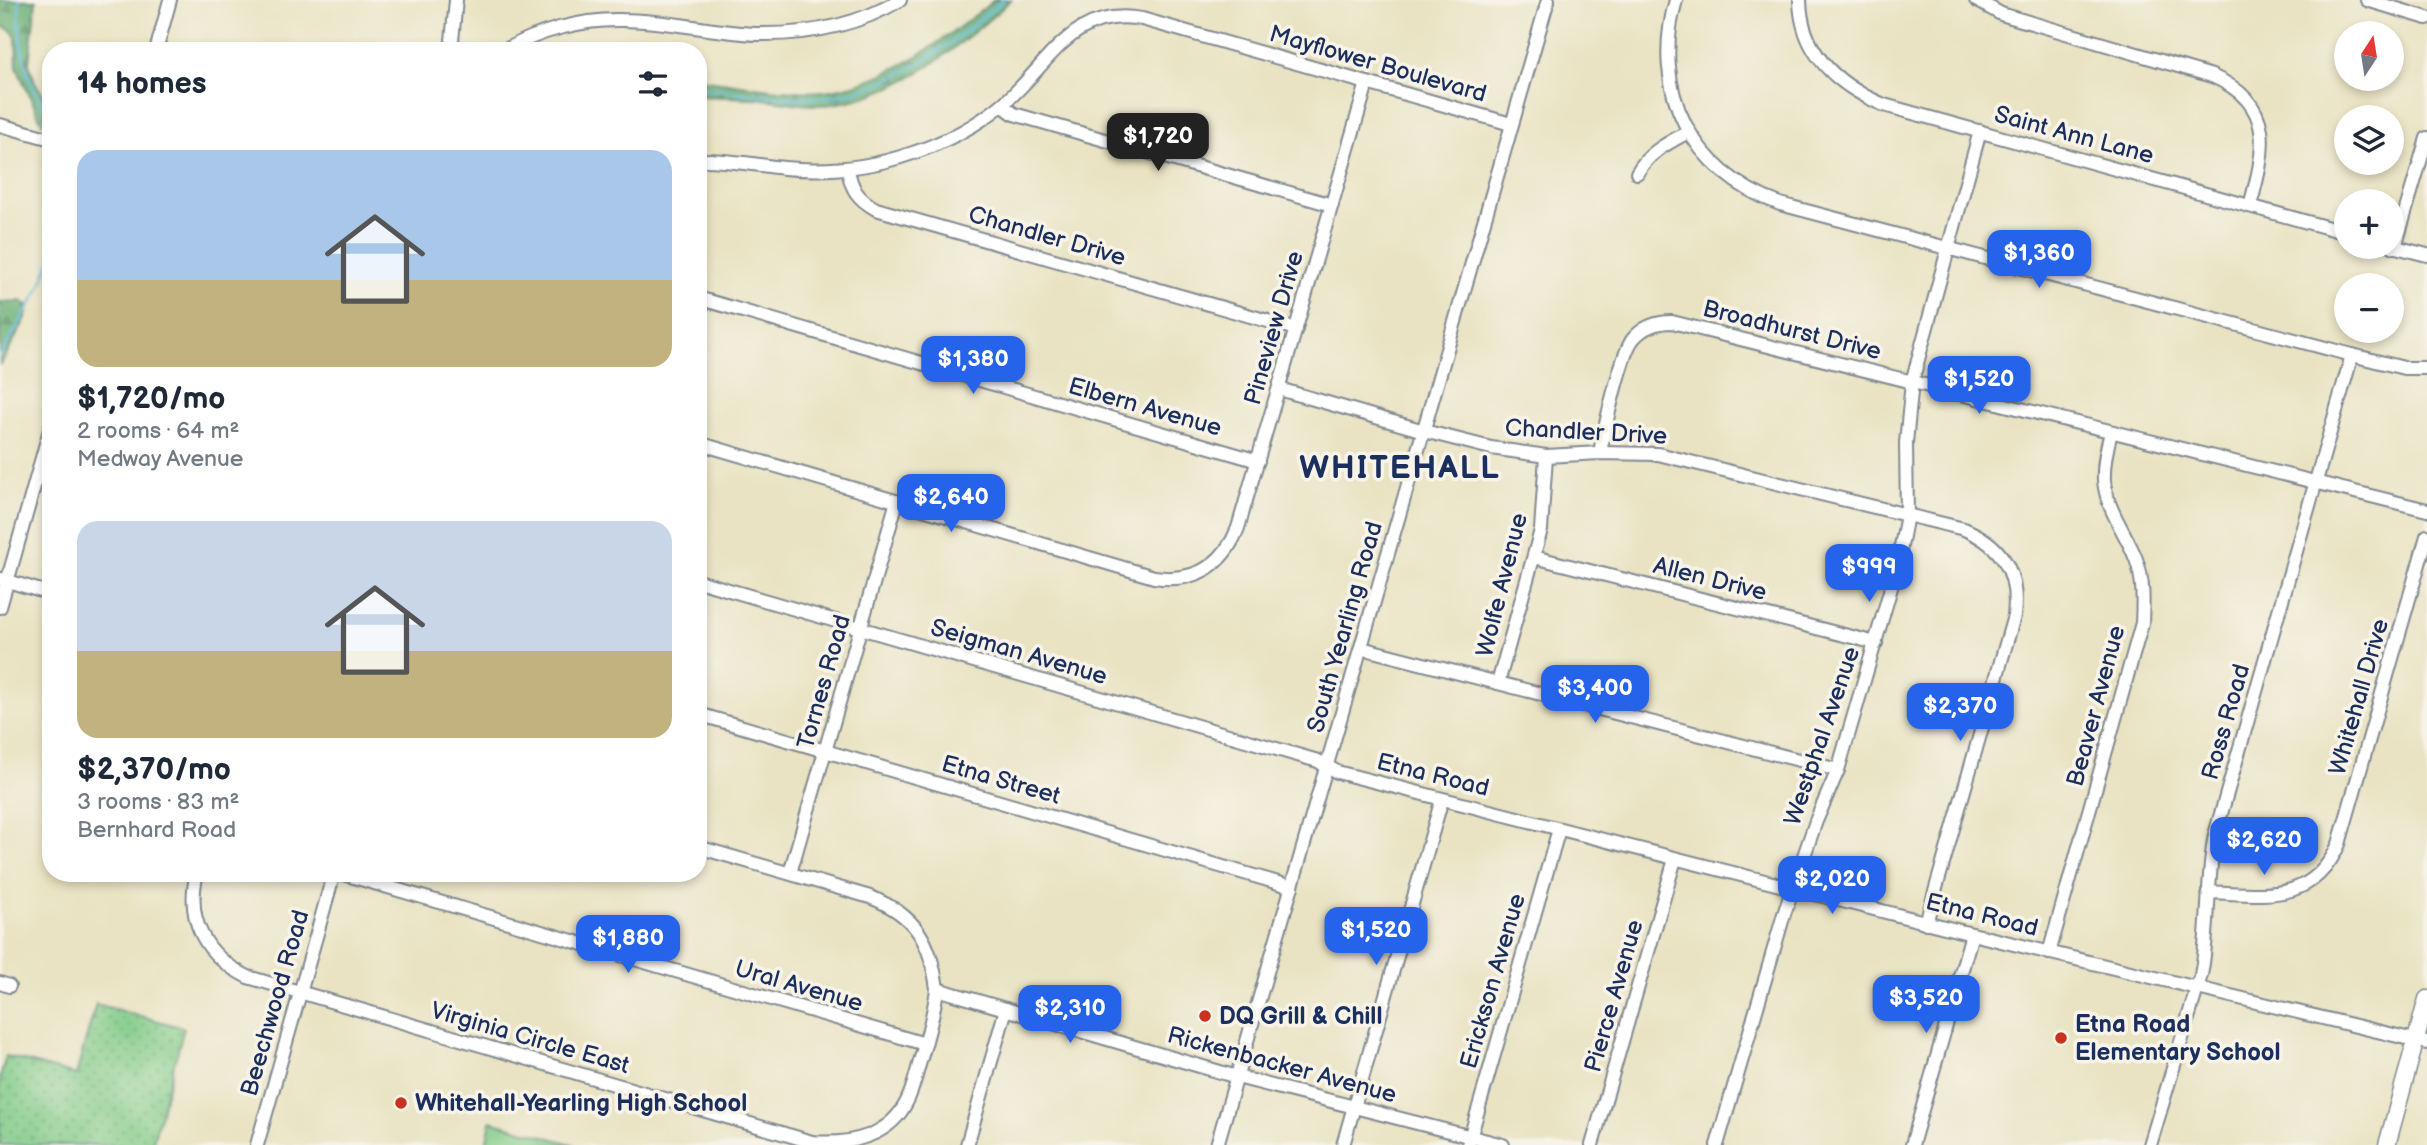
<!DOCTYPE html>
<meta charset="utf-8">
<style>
body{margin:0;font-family:"Balsamiq Sans",sans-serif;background:#f2f2f3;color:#1f2937;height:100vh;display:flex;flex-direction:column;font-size:26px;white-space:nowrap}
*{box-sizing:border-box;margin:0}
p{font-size:23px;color:#747a83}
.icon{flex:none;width:38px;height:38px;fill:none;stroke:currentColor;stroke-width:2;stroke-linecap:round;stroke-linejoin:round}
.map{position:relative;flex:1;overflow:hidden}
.drawer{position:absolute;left:42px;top:42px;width:665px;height:840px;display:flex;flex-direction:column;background:#fff;border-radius:28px;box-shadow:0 4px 10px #0003}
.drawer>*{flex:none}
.needle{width:46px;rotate:12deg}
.buttons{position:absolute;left:2334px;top:21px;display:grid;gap:14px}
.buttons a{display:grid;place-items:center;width:70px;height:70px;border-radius:50%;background:#fff;box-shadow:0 4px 10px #0003;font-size:35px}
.price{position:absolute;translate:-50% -60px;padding:0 16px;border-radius:14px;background:#2563eb;color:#fff;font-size:23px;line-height:46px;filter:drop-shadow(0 2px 4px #0008)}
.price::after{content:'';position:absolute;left:50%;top:42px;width:21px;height:16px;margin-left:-10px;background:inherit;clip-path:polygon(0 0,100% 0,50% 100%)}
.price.on{background:#222;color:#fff}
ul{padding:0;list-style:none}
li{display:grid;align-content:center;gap:14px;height:371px;padding:0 35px}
li span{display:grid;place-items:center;height:217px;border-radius:21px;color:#555}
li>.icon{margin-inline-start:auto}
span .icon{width:126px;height:126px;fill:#fffc;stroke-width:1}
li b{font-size:30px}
h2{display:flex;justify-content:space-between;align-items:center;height:84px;padding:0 35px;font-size:30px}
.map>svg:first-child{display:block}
.grass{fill:url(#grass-dots);stroke:#4e7c72;stroke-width:2}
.forest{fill:url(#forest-firs);stroke:#426e69;stroke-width:2}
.pitch{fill:#80ca87;stroke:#4e7c72;stroke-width:2}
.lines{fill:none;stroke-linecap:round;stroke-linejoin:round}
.stream{stroke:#5fb9dc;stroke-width:2.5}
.minor-casing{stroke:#828990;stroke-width:16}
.major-casing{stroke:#828990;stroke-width:19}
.minor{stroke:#fff;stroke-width:12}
.major{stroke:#fff;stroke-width:16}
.poi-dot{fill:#c8321e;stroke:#f7f3e8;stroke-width:2.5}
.labels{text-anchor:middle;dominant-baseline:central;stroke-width:7;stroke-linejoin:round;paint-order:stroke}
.street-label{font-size:24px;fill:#1b2f5e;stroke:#f7f3e8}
.poi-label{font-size:24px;font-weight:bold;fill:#1b2f5e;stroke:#f7f3e8;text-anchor:start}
.district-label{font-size:32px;font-weight:bold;letter-spacing:2px;fill:#1b2f5e;stroke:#f7f3e8}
</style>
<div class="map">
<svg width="2427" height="1145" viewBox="0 0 2427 1145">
<defs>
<pattern id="grass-dots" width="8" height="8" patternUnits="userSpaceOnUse" patternTransform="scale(1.75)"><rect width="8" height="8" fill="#80ca87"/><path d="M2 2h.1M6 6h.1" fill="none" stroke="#68a472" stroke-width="1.8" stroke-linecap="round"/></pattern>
<pattern id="forest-firs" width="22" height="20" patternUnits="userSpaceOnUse" patternTransform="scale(1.75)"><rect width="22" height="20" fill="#68ae74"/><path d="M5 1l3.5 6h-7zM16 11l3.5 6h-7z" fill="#558e62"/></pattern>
</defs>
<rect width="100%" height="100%" fill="#f7f3e8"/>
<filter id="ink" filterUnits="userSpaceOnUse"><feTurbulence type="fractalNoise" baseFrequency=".0143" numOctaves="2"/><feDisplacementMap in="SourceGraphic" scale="14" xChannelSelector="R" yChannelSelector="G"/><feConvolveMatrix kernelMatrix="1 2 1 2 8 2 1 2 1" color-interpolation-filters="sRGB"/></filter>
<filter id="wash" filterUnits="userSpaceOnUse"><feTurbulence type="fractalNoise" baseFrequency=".00686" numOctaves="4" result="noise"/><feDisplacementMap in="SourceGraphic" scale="28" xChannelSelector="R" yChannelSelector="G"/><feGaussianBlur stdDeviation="1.57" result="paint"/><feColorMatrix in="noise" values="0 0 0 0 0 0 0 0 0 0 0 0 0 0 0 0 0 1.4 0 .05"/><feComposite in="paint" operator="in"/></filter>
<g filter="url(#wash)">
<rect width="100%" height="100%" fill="#e9e3c3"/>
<path class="grass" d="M96,1004L184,1028L152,1145H0V1078L6,1056L76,1075Z"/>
<g class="forest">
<path d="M0,0H36L29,64L36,84L51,104V126L42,123L17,68L16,38L12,31L0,25Z"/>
<path d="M994,0H1011C958,48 897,100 822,105C802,106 782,101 763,99C741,97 720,97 698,96V79C736,83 795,96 831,90C891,80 948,38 994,0Z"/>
<path d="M21,301L28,305L26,318L0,366V302Z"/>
</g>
<path class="pitch" d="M491,1121L575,1145H486Z"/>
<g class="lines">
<g class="stream">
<path d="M19,0C18,43 24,83 51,117"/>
<path d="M698,88C734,91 775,99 811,98C884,97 951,46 1003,0"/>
<path d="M0,356L39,290L51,259"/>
</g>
</g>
</g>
<g filter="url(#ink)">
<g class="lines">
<g class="minor-casing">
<g id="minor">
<path d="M1676,0C1650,90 1691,172 1780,204L2352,355L2404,368H2427"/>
<path d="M1800,0C1801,54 1839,86 1884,105L2347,233"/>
<path d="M1976,0L2001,14L2212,76C2277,104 2265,150 2250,206"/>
<path d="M2367,0L2427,18"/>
<path d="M336,49V51"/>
<path d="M156,51L170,0"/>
<path d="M451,51L456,0"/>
<path d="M504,51C538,31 582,19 622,20C667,20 711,32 756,34C806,35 857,26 900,0"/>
<path d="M1002,105L1014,114L1332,205"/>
<path d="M0,125L51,139"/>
<path d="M698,160C726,159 756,165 784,168C827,172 869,168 910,154C943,143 978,125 1004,103C1050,64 1072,6 1142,19L1511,124"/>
<path d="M848,169C851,189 858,199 876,209L1296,329"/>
<path d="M1637,173C1649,152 1668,143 1688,132"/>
<path d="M2392,246L2427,255"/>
<path d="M2395,247L2427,138"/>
<path d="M698,298L1258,461"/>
<path d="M1279,389L1424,431L1491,448L1546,456L1600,453L1658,454L1964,529C2003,545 2019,574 2014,616L1926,923"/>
<path d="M698,443L1154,577C1195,583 1223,566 1238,528L1367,83"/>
<path d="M1600,453C1604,431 1621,354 1633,339C1643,327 1657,322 1672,322L2427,510"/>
<path d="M1534,557L1876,643"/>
<path d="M1,579L51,594"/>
<path d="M698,581L1318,761L1337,772L1972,934L2427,1043"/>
<path d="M0,607L51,426"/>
<path d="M1361,648L1838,770"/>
<path d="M1498,683L1541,530L1546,456"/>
<path d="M698,714L1292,887"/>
<path d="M698,847L870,897C916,915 931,942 937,989L1237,1077L1503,1145"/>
<path d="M197,873C185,920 205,956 248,977L812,1142C850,1145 891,1137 908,1099C914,1086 917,1071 921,1058C928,1035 934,1012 937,989"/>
<path d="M340,873L925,1044"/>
<path d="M790,873L897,501"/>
<path d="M2208,892C2264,894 2312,905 2339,844L2427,536"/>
<path d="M2049,953L2142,623C2143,602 2144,580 2136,559C2126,533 2106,509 2104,480C2103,463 2107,447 2111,432"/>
<path d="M0,983L9,986"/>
<path d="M257,1145L334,873"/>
<path d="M967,1145L1006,1009"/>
<path d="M1217,1145L1548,0"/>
<path d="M1343,1145L1442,799"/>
<path d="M1468,1145L1559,829"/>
<path d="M1592,1145L1675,859"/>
<path d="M1717,1145L1784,914L1816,821L1838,770L1897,567L1907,515L1906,443L1912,382L1980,131"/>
<path d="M1912,1145L1972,934"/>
<path d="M2150,1145L2201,975C2210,929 2206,882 2215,835L2352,355"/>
</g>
</g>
<g class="major-casing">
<path id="major" d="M2387,1145L2427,999"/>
</g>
<use href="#minor" class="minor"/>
<use href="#major" class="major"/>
</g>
</g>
<g class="poi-dot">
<circle cx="1205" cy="1016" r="7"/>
<circle cx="2061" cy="1038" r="7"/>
<circle cx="401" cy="1103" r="7"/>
</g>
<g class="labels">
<g class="street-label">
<text transform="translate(1378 64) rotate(16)">Mayflower Boulevard</text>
<text transform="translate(2074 135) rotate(15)">Saint Ann Lane</text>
<text transform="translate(1047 236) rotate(16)">Chandler Drive</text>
<text transform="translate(1274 328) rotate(-74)">Pineview Drive</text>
<text transform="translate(1792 330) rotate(14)">Broadhurst Drive</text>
<text transform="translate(1145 407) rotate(16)">Elbern Avenue</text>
<text transform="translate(1586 432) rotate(3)">Chandler Drive</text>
<text transform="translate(1710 579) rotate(14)">Allen Drive</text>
<text transform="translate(1502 585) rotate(-76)">Wolfe Avenue</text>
<text transform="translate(1345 627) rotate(-74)">South Yearling Road</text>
<text transform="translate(1019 652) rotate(16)">Seigman Avenue</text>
<text transform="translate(824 682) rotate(-74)">Tornes Road</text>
<text transform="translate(2359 697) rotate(-74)">Whitehall Drive</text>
<text transform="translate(2096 706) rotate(-75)">Beaver Avenue</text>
<text transform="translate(2226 722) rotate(-74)">Ross Road</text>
<text transform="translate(1822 736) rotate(-71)">Westphal Avenue</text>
<text transform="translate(1433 775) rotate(14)">Etna Road</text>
<text transform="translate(1001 780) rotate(16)">Etna Street</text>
<text transform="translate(1982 915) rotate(14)">Etna Road</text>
<text transform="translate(1493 981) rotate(-74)">Erickson Avenue</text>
<text transform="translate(799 986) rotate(16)">Ural Avenue</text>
<text transform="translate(1614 996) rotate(-74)">Pierce Avenue</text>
<text transform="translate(275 1003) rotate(-74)">Beechwood Road</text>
<text transform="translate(530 1038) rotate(16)">Virginia Circle East</text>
<text transform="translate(1282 1065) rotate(15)">Rickenbacker Avenue</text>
</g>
<g class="poi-label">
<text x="1219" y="1016">DQ Grill &amp; Chill</text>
<text x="2075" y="1024">Etna Road<tspan x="2075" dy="28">Elementary School</tspan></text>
<text x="415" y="1103">Whitehall-Yearling High School</text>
</g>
<g class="district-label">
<text x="1400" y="468">WHITEHALL</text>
</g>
</g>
</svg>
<div class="buttons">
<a><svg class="needle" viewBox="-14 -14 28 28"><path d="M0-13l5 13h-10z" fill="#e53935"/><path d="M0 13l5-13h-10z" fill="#747a83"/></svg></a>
<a><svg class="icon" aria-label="layers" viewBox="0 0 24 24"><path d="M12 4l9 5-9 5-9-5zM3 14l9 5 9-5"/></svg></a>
<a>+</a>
<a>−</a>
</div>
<b class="price on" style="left:1158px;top:173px">$1,720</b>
<b class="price" style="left:2039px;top:290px">$1,360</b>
<b class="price" style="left:973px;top:396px">$1,380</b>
<b class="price" style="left:1979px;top:416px">$1,520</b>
<b class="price" style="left:951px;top:534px">$2,640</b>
<b class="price" style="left:1869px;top:604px">$999</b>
<b class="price" style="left:1595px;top:725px">$3,400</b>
<b class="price" style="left:1960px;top:743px">$2,370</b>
<b class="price" style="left:2264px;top:877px">$2,620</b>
<b class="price" style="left:1832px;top:916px">$2,020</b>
<b class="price" style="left:1376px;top:967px">$1,520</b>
<b class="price" style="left:628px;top:975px">$1,880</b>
<b class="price" style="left:1926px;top:1035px">$3,520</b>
<b class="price" style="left:1070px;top:1045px">$2,310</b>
<section class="drawer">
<h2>14 homes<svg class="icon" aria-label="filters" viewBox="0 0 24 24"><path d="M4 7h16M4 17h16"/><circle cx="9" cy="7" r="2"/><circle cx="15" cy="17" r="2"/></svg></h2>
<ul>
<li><span style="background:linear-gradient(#a9c7e8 60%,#c2b280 0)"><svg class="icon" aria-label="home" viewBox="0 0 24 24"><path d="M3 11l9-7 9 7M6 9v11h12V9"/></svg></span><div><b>$1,720/mo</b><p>2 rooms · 64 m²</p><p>Medway Avenue</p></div></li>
<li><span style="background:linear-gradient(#c9d6e8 60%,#c2b280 0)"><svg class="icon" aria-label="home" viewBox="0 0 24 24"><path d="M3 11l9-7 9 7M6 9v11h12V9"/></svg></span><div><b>$2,370/mo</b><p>3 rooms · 83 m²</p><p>Bernhard Road</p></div></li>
</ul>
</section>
</div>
